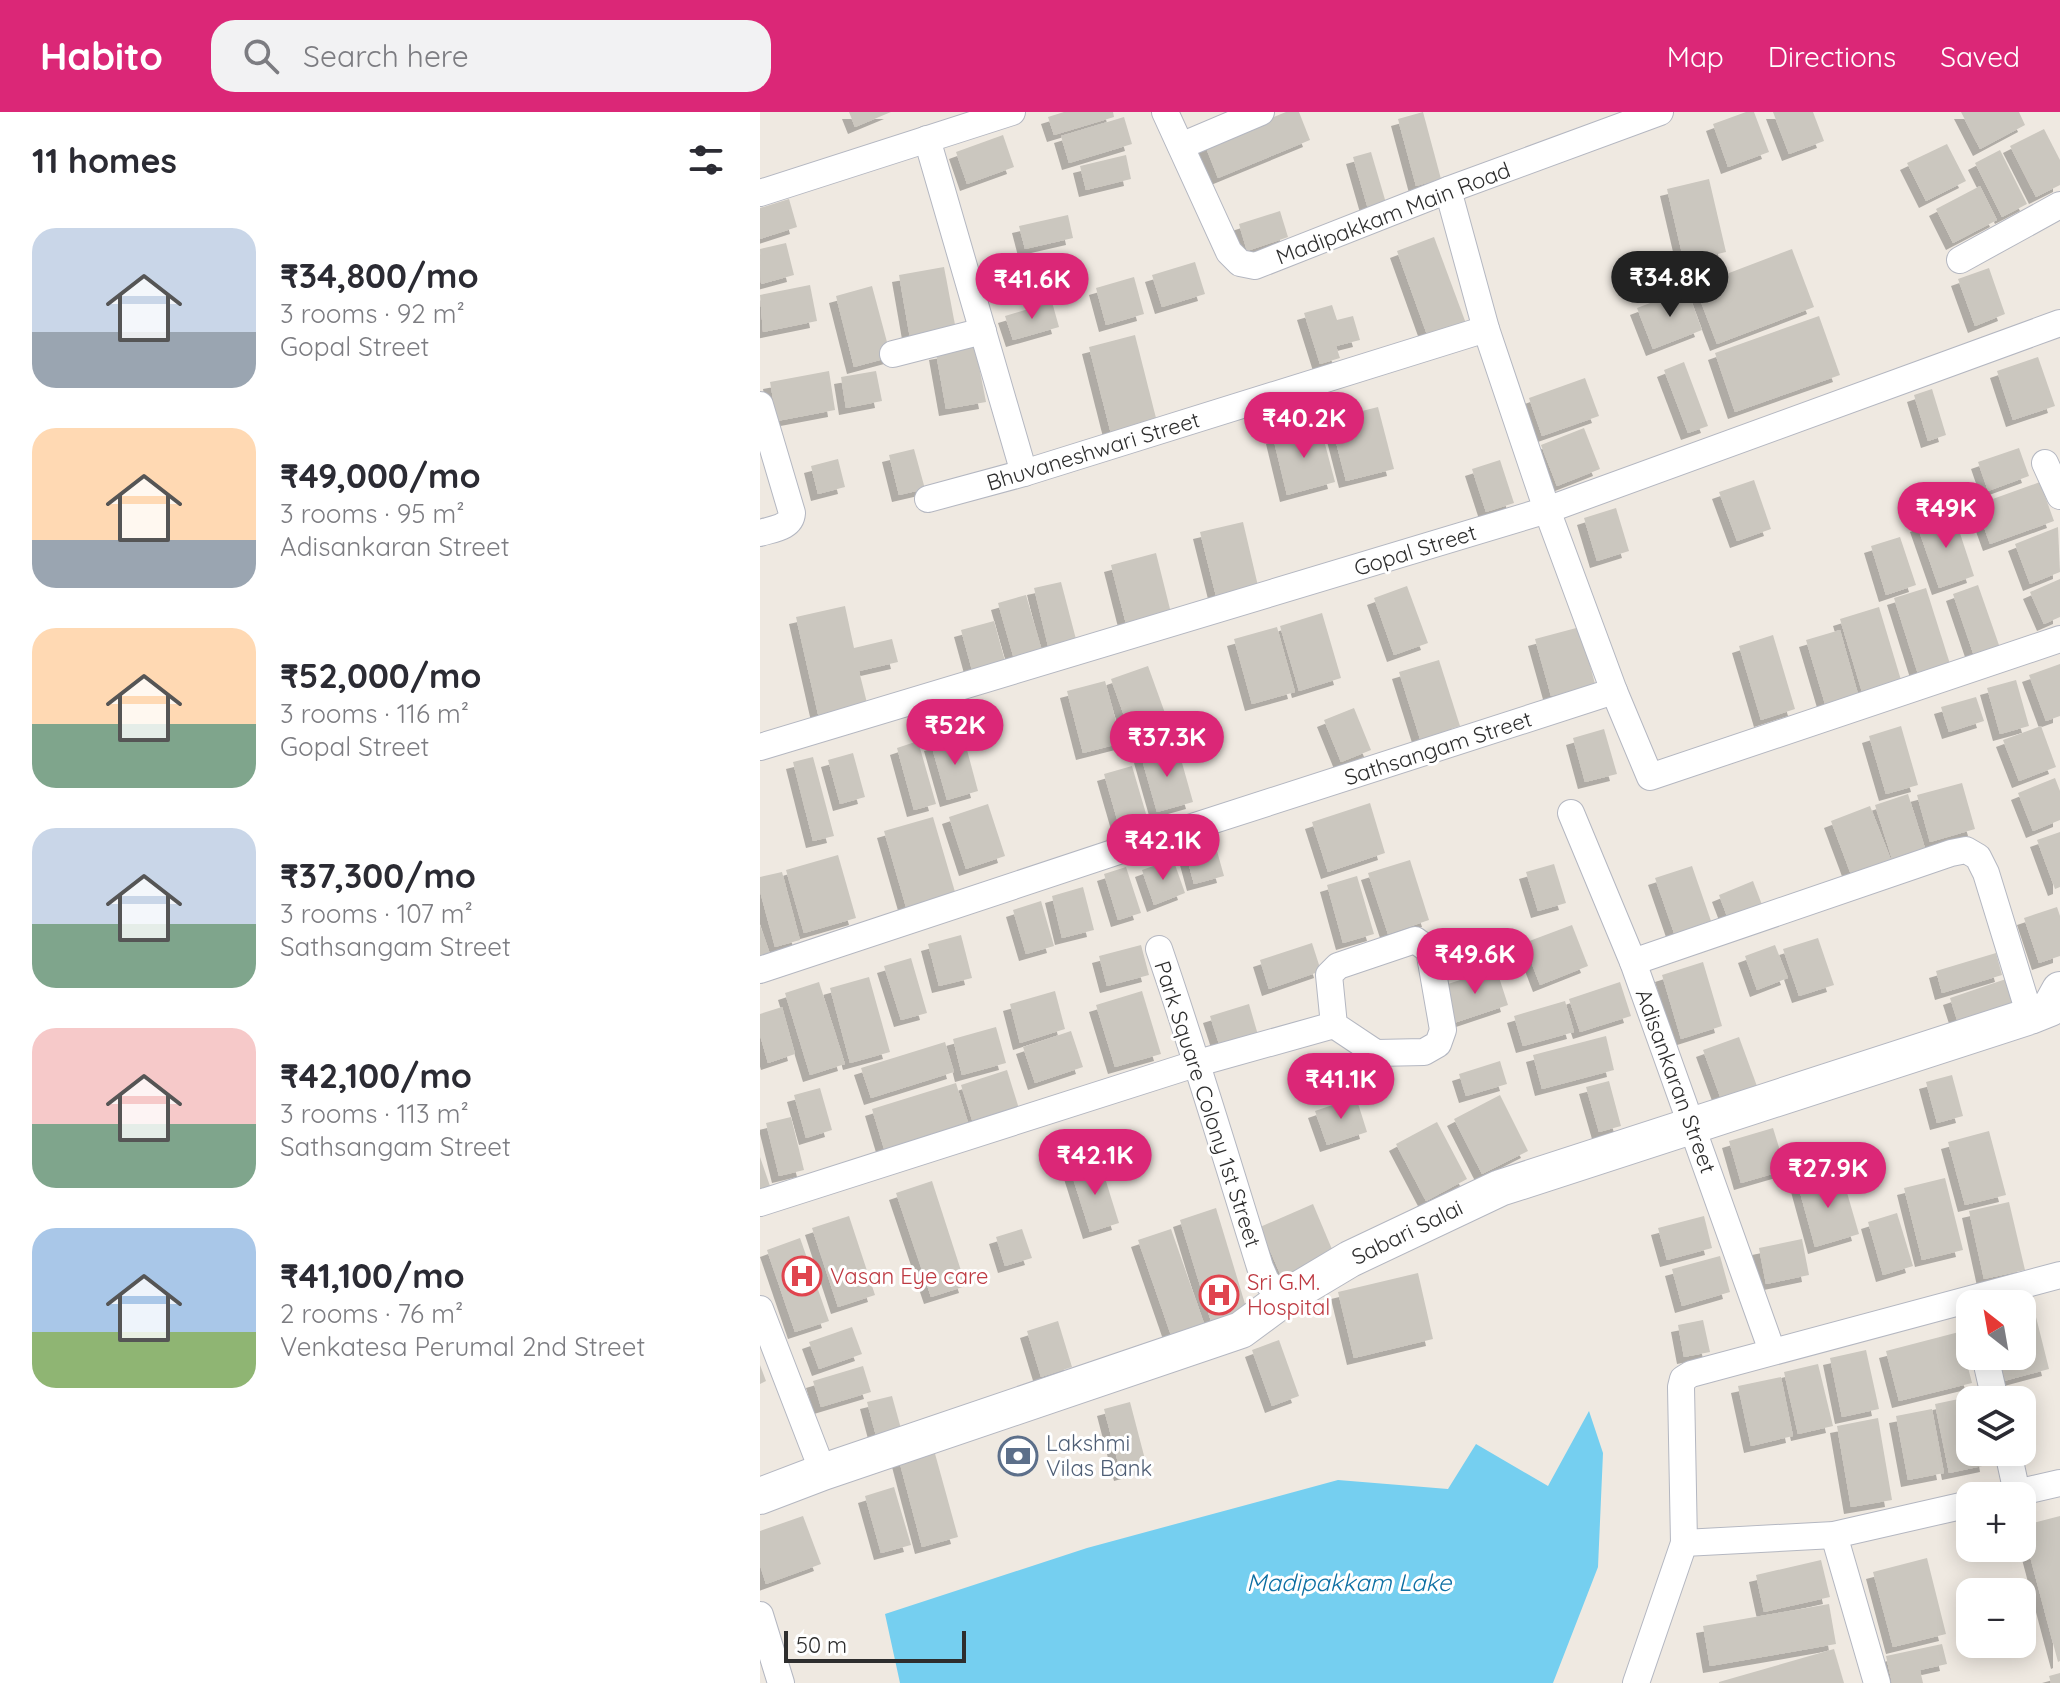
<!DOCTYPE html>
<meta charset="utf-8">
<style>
body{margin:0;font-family:Quicksand,sans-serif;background:#f2f2f3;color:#2b2b33;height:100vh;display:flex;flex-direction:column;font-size:30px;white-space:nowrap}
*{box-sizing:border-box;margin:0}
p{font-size:26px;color:#7c7c81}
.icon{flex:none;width:44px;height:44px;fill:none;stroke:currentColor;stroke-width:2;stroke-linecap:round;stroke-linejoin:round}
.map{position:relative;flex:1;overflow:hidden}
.drawer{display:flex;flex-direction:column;background:#fff;width:760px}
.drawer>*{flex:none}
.needle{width:52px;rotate:329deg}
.controls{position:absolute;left:1196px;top:1178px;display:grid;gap:16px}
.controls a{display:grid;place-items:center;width:80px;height:80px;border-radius:16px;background:#fff;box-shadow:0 4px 20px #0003;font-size:40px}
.scale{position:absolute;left:24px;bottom:20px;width:182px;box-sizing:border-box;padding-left:8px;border:4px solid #2e2e2e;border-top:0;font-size:22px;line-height:28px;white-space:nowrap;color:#2e2e2e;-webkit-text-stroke:6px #fff;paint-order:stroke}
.price{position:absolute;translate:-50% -68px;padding:0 18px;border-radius:28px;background:#db2777;color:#fff;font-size:26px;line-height:52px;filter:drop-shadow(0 2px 4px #0008)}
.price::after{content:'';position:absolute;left:50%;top:48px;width:24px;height:18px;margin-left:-12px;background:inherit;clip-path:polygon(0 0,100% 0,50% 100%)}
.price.on{background:#222;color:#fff}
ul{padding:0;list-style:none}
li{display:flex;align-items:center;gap:24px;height:200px;padding:0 32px}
li span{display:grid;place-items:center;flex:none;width:224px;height:160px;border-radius:24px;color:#555}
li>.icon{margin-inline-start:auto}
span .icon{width:96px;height:96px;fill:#fffc;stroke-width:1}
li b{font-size:34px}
h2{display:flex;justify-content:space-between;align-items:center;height:96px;padding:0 32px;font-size:34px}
header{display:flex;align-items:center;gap:48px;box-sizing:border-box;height:112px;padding:0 40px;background:#db2777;color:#fff}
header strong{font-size:38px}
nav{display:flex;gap:44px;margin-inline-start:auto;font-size:28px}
.search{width:560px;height:72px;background:#f2f2f3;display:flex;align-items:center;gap:20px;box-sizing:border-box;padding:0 28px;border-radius:24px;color:#7c7c81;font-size:30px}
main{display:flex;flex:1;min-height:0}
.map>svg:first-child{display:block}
.water{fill:#75cff0}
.building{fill:#cbc7bf;filter:url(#shadow)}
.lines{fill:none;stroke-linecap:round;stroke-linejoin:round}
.minor-casing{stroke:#b4b7c1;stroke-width:28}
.secondary-casing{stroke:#b4b7c1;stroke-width:38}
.minor{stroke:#fff;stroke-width:26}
.secondary{stroke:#fff;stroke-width:36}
.labels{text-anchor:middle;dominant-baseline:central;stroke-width:6;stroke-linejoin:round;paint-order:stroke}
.street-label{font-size:22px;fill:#2e2e2e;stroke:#fff}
.health-label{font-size:22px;fill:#be3a42;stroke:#fff;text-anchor:start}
.service-label{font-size:22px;fill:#4e5e75;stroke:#fff;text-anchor:start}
.water-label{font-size:24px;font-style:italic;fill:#0d6fa3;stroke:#fff}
</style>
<header>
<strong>Habito</strong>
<div class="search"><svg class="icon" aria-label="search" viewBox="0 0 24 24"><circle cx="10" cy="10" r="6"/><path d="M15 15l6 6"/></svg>Search here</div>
<nav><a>Map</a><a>Directions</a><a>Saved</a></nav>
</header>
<main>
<section class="drawer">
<h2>11 homes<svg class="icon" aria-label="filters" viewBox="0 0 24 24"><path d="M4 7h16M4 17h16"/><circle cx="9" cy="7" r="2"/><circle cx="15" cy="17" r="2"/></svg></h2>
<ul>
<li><span style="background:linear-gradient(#c9d6e8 65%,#9aa5b1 0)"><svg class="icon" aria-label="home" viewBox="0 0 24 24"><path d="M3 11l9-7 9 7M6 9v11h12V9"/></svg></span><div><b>₹34,800/mo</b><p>3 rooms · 92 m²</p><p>Gopal Street</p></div></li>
<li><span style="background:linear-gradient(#ffd9b3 70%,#9aa5b1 0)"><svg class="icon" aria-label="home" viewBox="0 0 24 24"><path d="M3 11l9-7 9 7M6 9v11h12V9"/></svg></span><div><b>₹49,000/mo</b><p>3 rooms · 95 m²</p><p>Adisankaran Street</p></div></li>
<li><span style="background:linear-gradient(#ffd9b3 60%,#7fa58c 0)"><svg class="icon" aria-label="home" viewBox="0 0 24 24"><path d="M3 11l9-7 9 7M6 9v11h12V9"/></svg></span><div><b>₹52,000/mo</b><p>3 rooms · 116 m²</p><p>Gopal Street</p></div></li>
<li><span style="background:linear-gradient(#c9d6e8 60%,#7fa58c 0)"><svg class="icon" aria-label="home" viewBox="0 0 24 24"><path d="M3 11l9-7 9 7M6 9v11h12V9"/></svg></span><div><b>₹37,300/mo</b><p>3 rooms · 107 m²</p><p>Sathsangam Street</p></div></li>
<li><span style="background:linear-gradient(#f6c9c9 60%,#7fa58c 0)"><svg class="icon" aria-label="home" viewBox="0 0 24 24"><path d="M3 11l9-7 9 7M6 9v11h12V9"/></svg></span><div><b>₹42,100/mo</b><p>3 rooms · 113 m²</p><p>Sathsangam Street</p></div></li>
<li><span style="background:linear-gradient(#a9c7e8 65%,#8fb573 0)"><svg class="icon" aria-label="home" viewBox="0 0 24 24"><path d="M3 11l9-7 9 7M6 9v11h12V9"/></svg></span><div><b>₹41,100/mo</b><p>2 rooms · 76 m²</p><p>Venkatesa Perumal 2nd Street</p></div></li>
</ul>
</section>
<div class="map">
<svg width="1300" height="1571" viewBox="0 0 1300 1571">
<defs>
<filter id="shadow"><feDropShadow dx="-7" dy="7" stdDeviation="0" flood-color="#0004"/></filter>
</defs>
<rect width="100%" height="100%" fill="#efe9e1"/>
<path class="water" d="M829,1299L843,1341L838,1455L793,1571H140L125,1502L327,1436L578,1368L688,1377L716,1332L788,1374Z"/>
<g class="building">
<path d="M89,0H131L95,15Z"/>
<path d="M304,0H353L354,5L294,23L288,5Z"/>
<path d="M526,0H539L550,28L458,66L445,33Z"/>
<path d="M663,0L681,67L656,74L638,7Z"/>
<path d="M986,0H994L1009,40L968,55L953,12Z"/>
<path d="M1013,0H1053L1064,29L1029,42Z"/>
<path d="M1201,0H1259L1265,13L1220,37Z"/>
<path d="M364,5L372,32L309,51L301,24Z"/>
<path d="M1284,17L1300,48V73L1276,85L1250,34Z"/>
<path d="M243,23L254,55L207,72L196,40Z"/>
<path d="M1187,32L1206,69L1166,89L1147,51Z"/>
<path d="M1240,38L1267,92L1242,105L1215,51Z"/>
<path d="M611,40L626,91L608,97L593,45Z"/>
<path d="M366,43L371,67L326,78L320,54Z"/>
<path d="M949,67L966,140L924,150L907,77Z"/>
<path d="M1220,74L1237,108L1193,131L1176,97Z"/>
<path d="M29,87L37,115L0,127V96Z"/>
<path d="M520,99L528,125L487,139L479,112Z"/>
<path d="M308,103L313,126L265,137L259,114Z"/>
<path d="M674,125L708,217L670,231L637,139Z"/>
<path d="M26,131L34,163L1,172L0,137Z"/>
<path d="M1032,137L1054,195L957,232L935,174Z"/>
<path d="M435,150L445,182L402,195L392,163Z"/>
<path d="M184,155L196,218L150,226L139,163Z"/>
<path d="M1229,156L1245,202L1215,214L1198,167Z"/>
<path d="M374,165L384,202L346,213L336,176Z"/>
<path d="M50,173L57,209L3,220L0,183Z"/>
<path d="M112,174L131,245L94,255L76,184Z"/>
<path d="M927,177L942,218L893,237L877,196Z"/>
<path d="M292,190L299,215L253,228L245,204Z"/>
<path d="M572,193L577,208L593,204L600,228L576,234L580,246L560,252L544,201Z"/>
<path d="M1059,204L1080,263L975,300L955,241Z"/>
<path d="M375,223L397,310L351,322L329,235Z"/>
<path d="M215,234L226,290L186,297L176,241Z"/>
<path d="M1278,245L1295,294L1253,308L1237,259Z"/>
<path d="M924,250L948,314L928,321L904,258Z"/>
<path d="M69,259L75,298L17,309L10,270Z"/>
<path d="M116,259L122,289L86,296L81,265Z"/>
<path d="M825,266L839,304L782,324L769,286Z"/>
<path d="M1172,277L1186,323L1168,329L1154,283Z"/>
<path d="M618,295L634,357L586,369L570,307Z"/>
<path d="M560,313L575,370L527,383L513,325Z"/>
<path d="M824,316L840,357L797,374L781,333Z"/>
<path d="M1259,336L1269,364L1228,379L1218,350Z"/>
<path d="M154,337L165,377L139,383L129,343Z"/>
<path d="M78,347L85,375L58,382L51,354Z"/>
<path d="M740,348L754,391L726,400L712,357Z"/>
<path d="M994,368L1011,417L977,429L959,380Z"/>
<path d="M1280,370L1294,409L1230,432L1216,393Z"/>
<path d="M856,396L869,439L837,449L824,406Z"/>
<path d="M1193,400L1214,464L1179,476L1157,413Z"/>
<path d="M483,410L498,474L456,484L440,420Z"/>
<path d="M1298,415L1300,460L1270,472L1255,432Z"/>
<path d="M1140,425L1156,473L1126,483L1111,434Z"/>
<path d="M396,441L411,501L366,512L351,453Z"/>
<path d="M1300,467V505L1284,512L1270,480Z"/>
<path d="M301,470L317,531L289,538L274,476Z"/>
<path d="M1218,473L1240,536L1214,544L1193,482Z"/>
<path d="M647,474L668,531L634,543L614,486Z"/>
<path d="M1166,476L1190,552L1158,562L1134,486Z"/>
<path d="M266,483L282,539L254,547L238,491Z"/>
<path d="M85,494L94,536L132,527L138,550L99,559L109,599L60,611L36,505Z"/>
<path d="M1119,495L1141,568L1102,580L1080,507Z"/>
<path d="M562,501L581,566L539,579L520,514Z"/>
<path d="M234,509L245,549L212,558L201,518Z"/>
<path d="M517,515L535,580L492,592L474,527Z"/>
<path d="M820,515L835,572L791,584L775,527Z"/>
<path d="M1080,518L1098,582L1065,592L1046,528Z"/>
<path d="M1013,523L1035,597L1001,608L979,534Z"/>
<path d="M679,548L700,614L660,627L639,560Z"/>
<path d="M1300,552V604L1286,609L1269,563Z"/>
<path d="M388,554L410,615L373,629L351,567Z"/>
<path d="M1256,568L1269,614L1240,622L1227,576Z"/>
<path d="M345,569L362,631L323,641L307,579Z"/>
<path d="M1216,585L1224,609L1189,620L1181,595Z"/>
<path d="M594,596L611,638L581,650L564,608Z"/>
<path d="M1141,614L1158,673L1126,682L1109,624Z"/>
<path d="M1281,614L1296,655L1259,669L1243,628Z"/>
<path d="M844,617L857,662L825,670L813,626Z"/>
<path d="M203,623L218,679L187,688L171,632Z"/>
<path d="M158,629L176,692L154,698L137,636Z"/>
<path d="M417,633L433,690L397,700L381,644Z"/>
<path d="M93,641L105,685L80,692L68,648Z"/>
<path d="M53,645L74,724L53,729L33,650Z"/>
<path d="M372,654L389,712L361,721L344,662Z"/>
<path d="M1295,666L1300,679V708L1273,719L1258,681Z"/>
<path d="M1202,671L1215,717L1170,730L1157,683Z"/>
<path d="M1148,682L1165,736L1132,747L1115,693Z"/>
<path d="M610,691L625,741L568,760L552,710Z"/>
<path d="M228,692L245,744L206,757L189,705Z"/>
<path d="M1110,694L1133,753L1093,768L1071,709Z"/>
<path d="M173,705L195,780L146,795L124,719Z"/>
<path d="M1300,720V775L1295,777L1277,728Z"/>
<path d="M455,732L464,764L434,772L425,739Z"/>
<path d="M78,743L96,806L44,821L26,758Z"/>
<path d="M413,747L425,781L394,793L382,758Z"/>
<path d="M650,748L669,808L628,822L608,761Z"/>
<path d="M794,752L806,791L778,799L766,760Z"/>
<path d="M932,754L951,809L914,821L895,766Z"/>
<path d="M366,755L381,801L358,808L344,762Z"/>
<path d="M22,760L40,828L15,835L0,779V765Z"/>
<path d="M597,764L614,822L583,831L567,773Z"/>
<path d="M993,769L1004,798L970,812L959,783Z"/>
<path d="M323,775L334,818L302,826L292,784Z"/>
<path d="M281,789L294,834L266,842L253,798Z"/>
<path d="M1297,795L1300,804V844L1279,851L1264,806Z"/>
<path d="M0,813L10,842L0,845Z"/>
<path d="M812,813L828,854L780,873L764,831Z"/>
<path d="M201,823L212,866L179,874L168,832Z"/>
<path d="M1058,826L1074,873L1039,884L1023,837Z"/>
<path d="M552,831L561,859L509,877L500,848Z"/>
<path d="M381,833L389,863L347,874L339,844Z"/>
<path d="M1015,833L1028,866L997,878L985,844Z"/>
<path d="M1236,841L1242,863L1182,881L1176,859Z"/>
<path d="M151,846L167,901L141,908L124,854Z"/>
<path d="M943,850L962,914L921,927L902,863Z"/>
<path d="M736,856L748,893L694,911L682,874Z"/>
<path d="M109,865L130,940L90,951L70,876Z"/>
<path d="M1249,866L1260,897L1200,917L1190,886Z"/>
<path d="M59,870L85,952L50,963L25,881Z"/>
<path d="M860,870L871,904L820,920L809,887Z"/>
<path d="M295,879L305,917L260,931L250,892Z"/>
<path d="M382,879L401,942L355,955L336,893Z"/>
<path d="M805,889L814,920L763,934L754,904Z"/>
<path d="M489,892L498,923L460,935L450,904Z"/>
<path d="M22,895L35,942L8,951L0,923V902Z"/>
<path d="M236,915L246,951L202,963L193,927Z"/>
<path d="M311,919L323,955L275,971L263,935Z"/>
<path d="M846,924L854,958L782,977L773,943Z"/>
<path d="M979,925L998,977L962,990L943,938Z"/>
<path d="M185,930L194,960L111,986L101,956Z"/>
<path d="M574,944L583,969L550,982L541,957Z"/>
<path d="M740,949L747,972L706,984L699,962Z"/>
<path d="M247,958L260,1000L214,1014L201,973Z"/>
<path d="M1192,963L1203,1004L1177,1011L1166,970Z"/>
<path d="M849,969L861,1014L839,1020L826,975Z"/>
<path d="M196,971L209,1014L125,1040L112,997Z"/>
<path d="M60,976L72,1018L46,1026L34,983Z"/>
<path d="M740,983L768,1039L722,1062L694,1007Z"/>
<path d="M596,985L607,1020L567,1033L555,999Z"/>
<path d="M31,1005L44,1058L19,1064L6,1011Z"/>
<path d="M677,1010L707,1067L666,1089L636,1032Z"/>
<path d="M1013,1016L1026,1058L981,1071L969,1029Z"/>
<path d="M1229,1019L1246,1083L1205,1093L1188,1030Z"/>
<path d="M0,1045L11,1077L0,1081Z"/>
<path d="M340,1050L359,1111L330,1120L311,1060Z"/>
<path d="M1081,1060L1099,1122L1055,1135L1038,1073Z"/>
<path d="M1185,1066L1203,1138L1162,1148L1144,1076Z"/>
<path d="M172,1069L206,1174L171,1185L136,1081Z"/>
<path d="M1249,1090L1265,1158L1224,1167L1209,1099Z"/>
<path d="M553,1092L574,1142L521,1164L500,1115Z"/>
<path d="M456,1096L489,1205L453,1216L420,1108Z"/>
<path d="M1137,1101L1153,1154L1123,1163L1108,1110Z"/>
<path d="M89,1104L115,1183L78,1195L52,1116Z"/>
<path d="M944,1104L952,1136L907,1148L898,1116Z"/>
<path d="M262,1117L272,1146L245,1154L236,1125Z"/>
<path d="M411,1117L446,1217L413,1229L378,1128Z"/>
<path d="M40,1126L69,1209L35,1220L7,1138Z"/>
<path d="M1042,1127L1049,1163L1006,1172L999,1136Z"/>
<path d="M960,1144L970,1180L922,1194L912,1157Z"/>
<path d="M658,1161L673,1227L594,1246L578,1180Z"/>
<path d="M1274,1197L1289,1257L1244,1269L1238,1244H1262V1200Z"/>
<path d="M943,1208L950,1240L924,1245L918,1213Z"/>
<path d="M298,1209L312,1255L281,1265L267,1219Z"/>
<path d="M92,1215L102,1242L59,1257L49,1230Z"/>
<path d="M1199,1220L1212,1271L1139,1289L1126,1239Z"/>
<path d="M519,1228L539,1284L512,1294L492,1238Z"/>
<path d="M1106,1238L1119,1297L1082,1305L1070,1246Z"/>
<path d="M1058,1252L1073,1314L1038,1322L1024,1260Z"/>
<path d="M0,1253L6,1269L0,1272Z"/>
<path d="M103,1254L111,1280L61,1295L53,1269Z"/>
<path d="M1021,1265L1033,1324L991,1334L978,1274Z"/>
<path d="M132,1284L143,1324L118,1331L107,1290Z"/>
<path d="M1213,1284L1214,1288H1210V1340H1225L1227,1353L1189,1361L1175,1292Z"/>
<path d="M370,1290L387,1355L361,1362L344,1297Z"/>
<path d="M1172,1297L1184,1361L1148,1368L1136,1304Z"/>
<path d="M1118,1306L1132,1388L1091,1395L1077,1314Z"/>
<path d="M174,1338L198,1425L162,1435L139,1348Z"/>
<path d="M134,1375L151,1433L121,1441L105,1384Z"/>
<path d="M43,1404L61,1452L6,1472L0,1453V1419Z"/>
<path d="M1300,1404V1549L1298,1550L1262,1414Z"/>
<path d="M1167,1446L1186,1522L1133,1535L1113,1460Z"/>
<path d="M1061,1448L1070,1485L1004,1500L996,1463Z"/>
<path d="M1069,1492L1076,1532L950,1554L943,1514Z"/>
<path d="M1182,1532L1187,1552L1160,1558L1163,1571H1132L1126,1544Z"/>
<path d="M1074,1537L1084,1571H959V1570Z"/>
<path d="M1300,1561V1571H1291L1289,1564Z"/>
</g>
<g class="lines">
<g class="minor-casing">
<g id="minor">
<path d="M405,0L469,140L480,151L495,154L688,78L900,0"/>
<path d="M167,27L264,361"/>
<path d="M421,34L501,0"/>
<path d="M0,81L252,0"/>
<path d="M1200,148L1300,93"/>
<path d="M133,242L223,219"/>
<path d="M0,293L32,401C31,416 12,417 0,421"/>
<path d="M1285,351L1300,384"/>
<path d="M168,387L264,361L726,217"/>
<path d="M854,579L890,665L1300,527"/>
<path d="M0,635L787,398L1300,211"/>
<path d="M811,701L873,850L1012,1239"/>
<path d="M399,837C435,942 467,1049 500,1155L506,1169L523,1187"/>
<path d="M873,850L1191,741L1206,738L1218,745L1226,761L1270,904"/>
<path d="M0,858L401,725L854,579L787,398L726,217L688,78"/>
<path d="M0,1091L438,951L574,913L616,941L664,940L678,932L683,918L669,838L655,828L578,854L569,863L574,913"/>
<path d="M0,1197L63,1360"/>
<path d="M1225,1244L1235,1288"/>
<path d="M1248,1340L1257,1381"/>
<path d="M1243,1384L1300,1371"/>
<path d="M1074,1423L1117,1571"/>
<path d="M924,1431L1074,1423L1210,1392"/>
<path d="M0,1503L21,1571"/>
<path d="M876,1571L924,1431L921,1275L923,1267L931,1262L1300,1163"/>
</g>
</g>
<g class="secondary-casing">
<path id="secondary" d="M0,1384L63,1360L481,1218L523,1187L590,1147L740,1076L1270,904L1290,896L1300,878"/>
</g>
<use href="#minor" class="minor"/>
<use href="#secondary" class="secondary"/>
</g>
<defs>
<g id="hospital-ring" transform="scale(2)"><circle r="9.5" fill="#fff" stroke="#e0444e" stroke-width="1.5"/><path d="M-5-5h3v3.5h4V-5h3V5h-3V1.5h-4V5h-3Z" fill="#e0444e"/></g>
<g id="bank-ring" transform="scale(2)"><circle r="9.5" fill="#fff" stroke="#5c6f8a" stroke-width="1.5"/><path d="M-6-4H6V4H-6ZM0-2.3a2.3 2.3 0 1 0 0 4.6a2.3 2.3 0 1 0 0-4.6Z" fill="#5c6f8a"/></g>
</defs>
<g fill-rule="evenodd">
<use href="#hospital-ring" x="42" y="1164"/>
<use href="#hospital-ring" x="459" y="1183"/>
<use href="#bank-ring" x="258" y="1344"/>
</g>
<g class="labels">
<g class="street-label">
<text transform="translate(633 101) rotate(-21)">Madipakkam Main Road</text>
<text transform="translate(333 339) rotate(-17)">Bhuvaneshwari Street</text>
<text transform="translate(655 438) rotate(-17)">Gopal Street</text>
<text transform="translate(678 636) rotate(-18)">Sathsangam Street</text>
<text transform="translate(916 969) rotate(70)">Adisankaran Street</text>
<text transform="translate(448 992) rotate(72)">Park Square Colony 1st Street</text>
<text transform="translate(647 1120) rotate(-26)">Sabari Salai</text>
</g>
<g class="health-label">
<text x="70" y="1164">Vasan Eye care</text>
<text x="487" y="1170">Sri G.M.<tspan x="487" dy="25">Hospital</tspan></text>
</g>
<g class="service-label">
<text x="286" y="1331">Lakshmi<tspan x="286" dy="25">Vilas Bank</tspan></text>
</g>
<g class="water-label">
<text x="589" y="1470">Madipakkam Lake</text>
</g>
</g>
</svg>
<div class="controls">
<a><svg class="needle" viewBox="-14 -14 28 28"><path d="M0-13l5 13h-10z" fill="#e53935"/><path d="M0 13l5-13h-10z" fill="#7c7c81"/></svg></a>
<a><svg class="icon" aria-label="layers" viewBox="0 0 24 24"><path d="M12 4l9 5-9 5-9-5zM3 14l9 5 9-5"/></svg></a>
<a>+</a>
<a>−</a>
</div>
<div class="scale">50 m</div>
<b class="price on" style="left:910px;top:207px">₹34.8K</b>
<b class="price" style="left:272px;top:209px">₹41.6K</b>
<b class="price" style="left:544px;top:348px">₹40.2K</b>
<b class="price" style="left:1186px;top:438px">₹49K</b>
<b class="price" style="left:195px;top:655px">₹52K</b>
<b class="price" style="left:407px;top:667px">₹37.3K</b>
<b class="price" style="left:403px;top:770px">₹42.1K</b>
<b class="price" style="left:715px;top:884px">₹49.6K</b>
<b class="price" style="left:581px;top:1009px">₹41.1K</b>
<b class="price" style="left:335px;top:1085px">₹42.1K</b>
<b class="price" style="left:1068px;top:1098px">₹27.9K</b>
</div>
</main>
